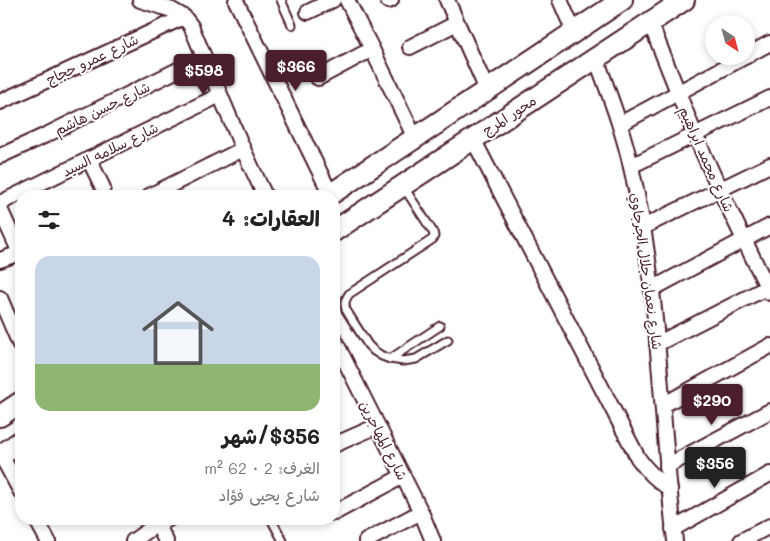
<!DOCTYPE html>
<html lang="ar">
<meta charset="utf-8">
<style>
body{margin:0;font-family:Mali,"Playpen Sans Arabic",sans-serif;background:#f6f6f6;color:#222;direction:rtl;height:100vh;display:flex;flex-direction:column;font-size:19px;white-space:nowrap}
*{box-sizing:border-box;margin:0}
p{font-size:16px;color:#767676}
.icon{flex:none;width:28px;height:28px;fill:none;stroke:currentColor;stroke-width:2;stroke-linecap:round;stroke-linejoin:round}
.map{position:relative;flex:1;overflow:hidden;direction:ltr}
.details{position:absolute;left:15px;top:190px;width:325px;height:335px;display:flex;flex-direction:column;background:#fff;border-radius:20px;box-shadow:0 2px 8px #0003;direction:rtl}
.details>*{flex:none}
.needle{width:32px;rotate:144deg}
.fabs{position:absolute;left:705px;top:15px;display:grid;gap:10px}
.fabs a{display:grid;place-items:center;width:50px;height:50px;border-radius:50%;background:#fff;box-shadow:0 2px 8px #0003;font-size:25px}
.price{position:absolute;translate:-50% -42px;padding:0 11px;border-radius:5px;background:#4a1f2b;color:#fff;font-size:16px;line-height:32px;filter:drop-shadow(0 1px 2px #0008)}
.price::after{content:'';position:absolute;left:50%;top:30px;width:15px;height:11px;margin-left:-8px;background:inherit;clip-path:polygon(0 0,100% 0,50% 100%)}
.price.selected{background:#222;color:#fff}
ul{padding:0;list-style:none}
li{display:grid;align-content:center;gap:10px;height:265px;padding:0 20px}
li span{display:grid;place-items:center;height:155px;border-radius:15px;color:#555}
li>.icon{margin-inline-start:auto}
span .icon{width:90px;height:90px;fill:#fffc;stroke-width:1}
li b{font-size:21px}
h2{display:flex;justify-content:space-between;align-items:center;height:60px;padding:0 20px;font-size:21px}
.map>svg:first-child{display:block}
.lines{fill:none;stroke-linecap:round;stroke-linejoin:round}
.service-casing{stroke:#4a1f2b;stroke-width:11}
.minor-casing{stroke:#4a1f2b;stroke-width:18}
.secondary-casing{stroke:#4a1f2b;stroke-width:24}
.service{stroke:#fff;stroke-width:7}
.minor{stroke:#fff;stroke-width:14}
.secondary{stroke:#fff;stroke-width:20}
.labels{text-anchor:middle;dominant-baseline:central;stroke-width:4;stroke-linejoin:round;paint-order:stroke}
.street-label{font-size:14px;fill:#4a1f2b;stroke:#fff}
</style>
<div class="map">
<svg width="770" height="541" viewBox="0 0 770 541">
<rect width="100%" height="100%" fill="#fff"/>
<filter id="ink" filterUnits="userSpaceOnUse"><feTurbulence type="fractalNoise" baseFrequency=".02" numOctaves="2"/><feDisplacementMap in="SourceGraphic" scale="10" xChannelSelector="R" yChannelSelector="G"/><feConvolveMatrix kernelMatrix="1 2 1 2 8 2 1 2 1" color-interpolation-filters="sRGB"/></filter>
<g filter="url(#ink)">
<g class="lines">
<g class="service-casing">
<g id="service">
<path d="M281,0L292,25"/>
<path d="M403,186L433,232L434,236L433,239L349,294C345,300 344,303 346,310L368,345L374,351L382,356L390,359L403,361L416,359L448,340"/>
<path d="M390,359L440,326"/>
<path d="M271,519L283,541"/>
</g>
</g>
<g class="minor-casing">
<g id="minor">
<path d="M140,0L172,10L184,17L191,26L243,149L265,196"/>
<path d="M347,0L372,49L415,138"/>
<path d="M447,0L487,90"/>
<path d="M560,0L574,32"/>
<path d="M236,1L331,195"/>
<path d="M388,1L391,0"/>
<path d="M308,12L333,0"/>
<path d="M650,22L695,135L720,190L770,293"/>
<path d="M410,47L457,23"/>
<path d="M746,56L770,43"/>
<path d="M596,58C609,94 623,130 631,167C660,290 660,416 675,541"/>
<path d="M318,78L372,49"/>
<path d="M0,102L184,17"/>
<path d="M620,124L746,56"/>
<path d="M473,139L638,458C647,471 656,480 670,489"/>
<path d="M0,156L46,135L204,57"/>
<path d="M89,159L103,188"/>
<path d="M631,166L770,98"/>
<path d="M149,196L243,149"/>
<path d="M0,203L220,95"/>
<path d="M0,209L21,255"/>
<path d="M643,227L770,165"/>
<path d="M0,260L20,253"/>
<path d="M652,289L770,226"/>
<path d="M0,298L21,347"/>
<path d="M334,339L421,512L433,541"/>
<path d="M657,344L770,286"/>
<path d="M663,405L770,346"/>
<path d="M334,445L377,426"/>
<path d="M1,455L21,492"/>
<path d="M667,466L770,411"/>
<path d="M334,513L403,476"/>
<path d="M36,519L48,541"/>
<path d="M157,524L166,541"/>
<path d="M673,529L770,474"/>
<path d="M133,541L157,524L169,519"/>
<path d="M366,541L421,512"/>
<path d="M741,541L770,526"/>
</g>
</g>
<g class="secondary-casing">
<g id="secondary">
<path d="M328,196L622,0"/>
<path d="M334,231L684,0"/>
<path d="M0,416L21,402"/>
<path d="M0,456L21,441"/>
</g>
</g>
<use href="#service" class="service"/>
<use href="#minor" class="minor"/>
<use href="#secondary" class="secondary"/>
</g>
</g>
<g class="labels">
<g class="street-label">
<text transform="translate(92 59) rotate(-25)">شارع عمرو حجاج</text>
<text transform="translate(102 108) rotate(-26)">شارع حسن هاشم</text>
<text transform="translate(509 115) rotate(-33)">محور المرج</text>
<text transform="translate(110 149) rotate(-26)">شارع سلامه السيد</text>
<text transform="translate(707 159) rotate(66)">شارع محمد ابراهيم</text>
<text transform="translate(647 271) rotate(82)">شارع نعمان جلال الجرجاوي</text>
<text transform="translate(384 440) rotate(63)">شارع المهاجرين</text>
</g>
</g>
</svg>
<div class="fabs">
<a><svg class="needle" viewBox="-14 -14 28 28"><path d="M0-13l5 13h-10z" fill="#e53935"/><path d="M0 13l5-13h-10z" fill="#767676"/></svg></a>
</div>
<b class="price" style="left:296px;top:92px">$366</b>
<b class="price" style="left:204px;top:96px">$598</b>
<b class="price" style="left:712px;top:426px">$290</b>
<b class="price selected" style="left:715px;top:489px">$356</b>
<section class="details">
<h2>العقارات: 4<svg class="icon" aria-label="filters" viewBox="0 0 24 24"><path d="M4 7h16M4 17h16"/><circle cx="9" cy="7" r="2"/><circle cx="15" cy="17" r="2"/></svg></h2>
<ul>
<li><span style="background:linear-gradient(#c9d6e8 70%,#8fb573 0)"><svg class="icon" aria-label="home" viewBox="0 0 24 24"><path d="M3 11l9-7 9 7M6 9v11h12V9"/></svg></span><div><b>$356/شهر</b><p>الغرف: 2 · 62 m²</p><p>شارع يحيى فؤاد</p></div></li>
</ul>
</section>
</div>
